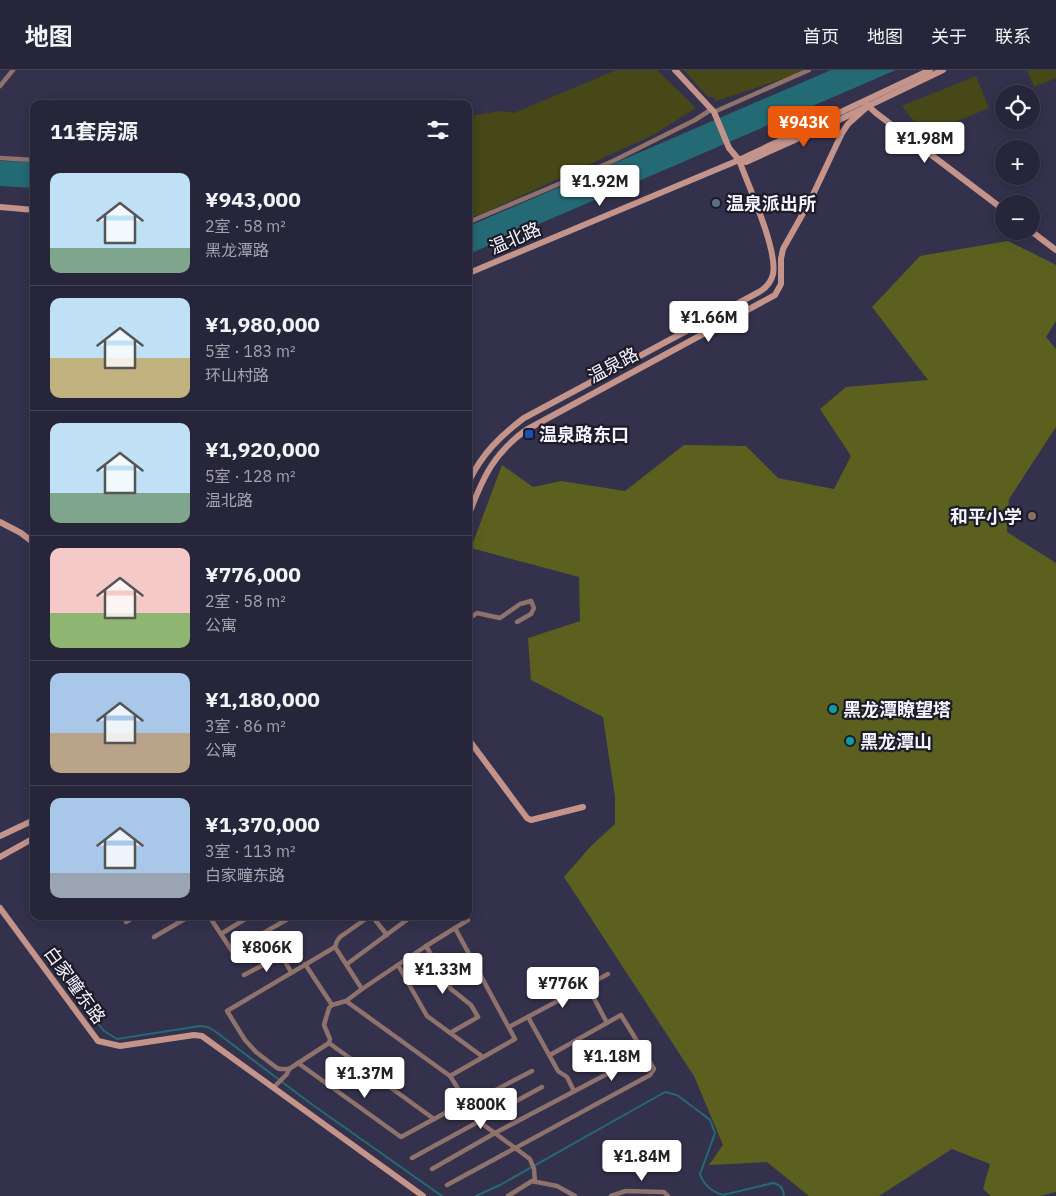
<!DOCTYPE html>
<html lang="zh">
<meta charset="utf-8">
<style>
body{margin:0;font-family:"IBM Plex Sans","Noto Sans SC",sans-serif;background:#333144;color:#f1f3f6;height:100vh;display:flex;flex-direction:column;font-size:19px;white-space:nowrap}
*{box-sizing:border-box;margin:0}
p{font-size:16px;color:#a4a5ae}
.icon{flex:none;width:28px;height:28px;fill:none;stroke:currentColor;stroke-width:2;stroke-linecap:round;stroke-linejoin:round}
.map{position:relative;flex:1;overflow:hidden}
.panel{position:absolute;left:30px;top:30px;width:442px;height:820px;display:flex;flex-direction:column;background:#272539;border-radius:10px;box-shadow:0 2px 12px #0003,0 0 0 1px #434253}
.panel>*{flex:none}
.tools{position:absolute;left:995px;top:15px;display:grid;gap:10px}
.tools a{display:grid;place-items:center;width:45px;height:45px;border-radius:50%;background:#272539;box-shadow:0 2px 12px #0003,0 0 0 1px #434253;font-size:25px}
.price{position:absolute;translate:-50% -42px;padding:0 11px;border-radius:5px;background:#fff;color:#222;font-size:16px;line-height:32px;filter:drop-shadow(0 1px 2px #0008)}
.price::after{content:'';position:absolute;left:50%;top:30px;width:15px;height:11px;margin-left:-8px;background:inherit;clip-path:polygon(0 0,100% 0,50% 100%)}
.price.current{background:#ea580c;color:#fff}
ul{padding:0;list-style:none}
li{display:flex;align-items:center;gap:15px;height:125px;padding:0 20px}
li+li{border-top:1px solid #434253}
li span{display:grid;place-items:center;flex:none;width:140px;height:100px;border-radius:10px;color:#555}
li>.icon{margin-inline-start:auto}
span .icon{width:60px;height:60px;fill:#fffc;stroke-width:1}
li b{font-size:21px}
h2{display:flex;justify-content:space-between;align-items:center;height:60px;padding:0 20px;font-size:21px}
header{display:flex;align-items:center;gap:30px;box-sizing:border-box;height:70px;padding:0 25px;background:#272539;border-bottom:1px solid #434253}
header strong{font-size:24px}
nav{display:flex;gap:28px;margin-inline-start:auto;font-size:18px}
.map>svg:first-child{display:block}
.green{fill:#464818}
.forest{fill:#5c601e}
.water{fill:#246a74}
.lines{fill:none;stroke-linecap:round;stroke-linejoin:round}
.stream{stroke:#246a74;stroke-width:2}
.street{stroke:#90726c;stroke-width:4.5}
.secondary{stroke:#c4948b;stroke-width:6}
.service-dot{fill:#5c6f8a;stroke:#1c1b27;stroke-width:2}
.transit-dot{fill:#1a4fb4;stroke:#1c1b27;stroke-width:2}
.education-dot{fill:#8d6e63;stroke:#1c1b27;stroke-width:2}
.culture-dot{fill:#0f9aa8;stroke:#1c1b27;stroke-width:2}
.labels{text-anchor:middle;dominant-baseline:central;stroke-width:4.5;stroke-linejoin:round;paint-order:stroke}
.poi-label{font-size:18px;font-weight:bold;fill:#f4f3fe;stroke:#1c1b27;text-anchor:start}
.street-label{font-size:18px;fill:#f4f3fe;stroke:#1c1b27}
</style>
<header>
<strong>地图</strong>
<nav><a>首页</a><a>地图</a><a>关于</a><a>联系</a></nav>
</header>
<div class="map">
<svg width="1056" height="1126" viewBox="0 0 1056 1126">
<rect width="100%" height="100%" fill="#34314c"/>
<g class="green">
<path d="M616,0H657L696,38L653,65L482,144L469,148V46L501,41L514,43Z"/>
<path d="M684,0H810L716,31L713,27H708Z"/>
<path d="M1027,0H1056V8L1034,17Z"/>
<path d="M976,6L989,38L924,65L902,36Z"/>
</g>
<path class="forest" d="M1008,171L1056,195V251L1046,267L1056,279V357L1009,429L1007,462L1056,493V1122L1040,1126H991L983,1119L990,1094L952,1079L879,1126H809L767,1092L709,1095L723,1075L694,1006L564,807L590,777L615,754V727L603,647L531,610L528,568L580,551L579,507L471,478L502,395L533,417L561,411L625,421L684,375L746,376L778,408L834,419L851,386L820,339L846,317L928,310L872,237L920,186Z"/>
<g class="water">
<path d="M831,0H896L469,184V156Z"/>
<path d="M0,91L34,92V118L0,116Z"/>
</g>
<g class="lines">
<g class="stream">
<path d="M44,886L104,961L117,969L200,956L208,957L216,962L310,1033L442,1126"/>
<path d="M476,1126L500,1115L665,1022L677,1025L705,1046L710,1050L715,1063L700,1104C703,1114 712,1122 723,1125L773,1113C781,1115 783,1118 784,1126"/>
</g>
<g class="street">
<path d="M0,16L13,0"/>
<path d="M714,42L809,0"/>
<path d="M0,88L34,90"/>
<path d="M469,152L613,91L695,50L712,39"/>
<path d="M469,549L477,543L500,548L520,534L531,531L534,538L531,544L517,552"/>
<path d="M209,846L232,881L293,846"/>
<path d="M372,846L387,865"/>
<path d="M321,848L323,846"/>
<path d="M126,852L136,846"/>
<path d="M268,861L291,902"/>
<path d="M221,864L250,846"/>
<path d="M154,867L190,846"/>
<path d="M426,876L451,919L471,935L478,947L450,963"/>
<path d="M335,877L337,871L340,867L370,846"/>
<path d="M305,894L332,935"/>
<path d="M347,894L412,846"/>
<path d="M398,895L427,946L483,987"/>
<path d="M244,905L282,885"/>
<path d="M587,915L607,953"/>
<path d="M362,919L426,876L468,850"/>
<path d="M528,947L558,1001L567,1007L574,1021"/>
<path d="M509,957L608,904"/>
<path d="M329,973L330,969L324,955L329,938L332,935L346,931"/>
<path d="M298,993L401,1067L434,1049"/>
<path d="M289,999H280L277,998L256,982L245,970L227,941L335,877L362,919L346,931L450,1006C458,1018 462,1022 458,1036"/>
<path d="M450,1006L515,969L455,858"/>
<path d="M274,1017L287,1004L289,999L329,973L434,1049L458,1036L530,1089L534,1099L535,1112"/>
<path d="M461,1038L532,1001"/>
<path d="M412,1088L542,1017"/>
<path d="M432,1099L495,1063L645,984L621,945L550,985"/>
<path d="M447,1115L650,1005L654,999L645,984"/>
<path d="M508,1126L532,1111L557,1116L575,1126"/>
<path d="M611,1126L626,1121L664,1122L668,1126"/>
</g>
<g class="secondary">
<path d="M866,34L876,43L1004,140"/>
<path d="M739,90L746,92L839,50L943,0"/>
<path d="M0,137L34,140"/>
<path d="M1031,161L1056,180"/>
<path d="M469,203L739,90L930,0"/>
<path d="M469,411C482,384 500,366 524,348L759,222C766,218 771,213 773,204C778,180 748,115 739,90L729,78L714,42L675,0"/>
<path d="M469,444C483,407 494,383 526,360L775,225L781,214V189L783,179L810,131L842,63L848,54L867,37"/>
<path d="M0,452L21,463L34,473"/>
<path d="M469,670L527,748L531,750L583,737"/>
<path d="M0,766L34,750"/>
<path d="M0,787L34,768"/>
<path d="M0,838L98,971L120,976L194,965L202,966L423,1126"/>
</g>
</g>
<circle class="service-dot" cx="716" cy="133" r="5"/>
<rect class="transit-dot" x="524" y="359" width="10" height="10" rx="2.5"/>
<circle class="education-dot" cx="1032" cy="446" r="5"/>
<g class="culture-dot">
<circle cx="833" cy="639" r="5"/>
<circle cx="850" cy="671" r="5"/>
</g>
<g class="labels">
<g class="poi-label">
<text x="726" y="133">温泉派出所</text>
<text x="539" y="364">温泉路东口</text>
<text x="1022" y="446" text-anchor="end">和平小学</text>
<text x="843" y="639">黑龙潭瞭望塔</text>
<text x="860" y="671">黑龙潭山</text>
</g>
<g class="street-label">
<text transform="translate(515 168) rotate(-23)">温北路</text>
<text transform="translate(613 295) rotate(-28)">温泉路</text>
<text transform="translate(75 915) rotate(54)">白家疃东路</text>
</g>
</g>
</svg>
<div class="tools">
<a><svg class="icon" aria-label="locate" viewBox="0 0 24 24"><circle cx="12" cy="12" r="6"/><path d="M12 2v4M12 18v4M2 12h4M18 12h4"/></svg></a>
<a>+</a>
<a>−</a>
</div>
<b class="price current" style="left:804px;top:78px">¥943K</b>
<b class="price" style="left:925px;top:94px">¥1.98M</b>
<b class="price" style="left:600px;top:137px">¥1.92M</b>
<b class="price" style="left:709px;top:273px">¥1.66M</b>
<b class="price" style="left:267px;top:903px">¥806K</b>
<b class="price" style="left:443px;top:925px">¥1.33M</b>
<b class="price" style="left:563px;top:939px">¥776K</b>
<b class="price" style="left:612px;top:1012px">¥1.18M</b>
<b class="price" style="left:365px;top:1029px">¥1.37M</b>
<b class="price" style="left:481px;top:1060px">¥800K</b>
<b class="price" style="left:642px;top:1112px">¥1.84M</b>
<section class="panel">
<h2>11套房源<svg class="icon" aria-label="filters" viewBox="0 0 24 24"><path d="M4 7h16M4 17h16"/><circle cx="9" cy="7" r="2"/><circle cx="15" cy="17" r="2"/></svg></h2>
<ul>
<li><span style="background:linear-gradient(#bfe0f5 75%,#7fa58c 0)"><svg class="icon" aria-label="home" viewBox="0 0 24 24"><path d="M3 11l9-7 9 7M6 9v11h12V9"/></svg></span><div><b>¥943,000</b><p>2室 · 58 m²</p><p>黑龙潭路</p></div></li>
<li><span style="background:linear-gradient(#bfe0f5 60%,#c2b280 0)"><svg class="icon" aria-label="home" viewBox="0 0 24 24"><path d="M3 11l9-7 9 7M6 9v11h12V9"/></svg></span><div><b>¥1,980,000</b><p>5室 · 183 m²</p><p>环山村路</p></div></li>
<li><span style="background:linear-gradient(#bfe0f5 70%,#7fa58c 0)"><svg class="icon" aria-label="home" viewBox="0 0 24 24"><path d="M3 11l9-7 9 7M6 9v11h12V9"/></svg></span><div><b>¥1,920,000</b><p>5室 · 128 m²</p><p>温北路</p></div></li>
<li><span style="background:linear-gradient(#f6c9c9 65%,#8fb573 0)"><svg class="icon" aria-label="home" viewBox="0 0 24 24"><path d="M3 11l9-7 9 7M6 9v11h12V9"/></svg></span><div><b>¥776,000</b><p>2室 · 58 m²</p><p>公寓</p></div></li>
<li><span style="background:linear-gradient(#a9c7e8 60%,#b9a48a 0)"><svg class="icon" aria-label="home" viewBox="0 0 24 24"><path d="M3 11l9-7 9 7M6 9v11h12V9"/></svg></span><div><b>¥1,180,000</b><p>3室 · 86 m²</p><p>公寓</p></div></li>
<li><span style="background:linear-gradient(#a9c7e8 75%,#9aa5b1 0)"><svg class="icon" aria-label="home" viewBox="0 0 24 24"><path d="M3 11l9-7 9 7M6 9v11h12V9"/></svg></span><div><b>¥1,370,000</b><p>3室 · 113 m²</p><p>白家疃东路</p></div></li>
</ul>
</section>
</div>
